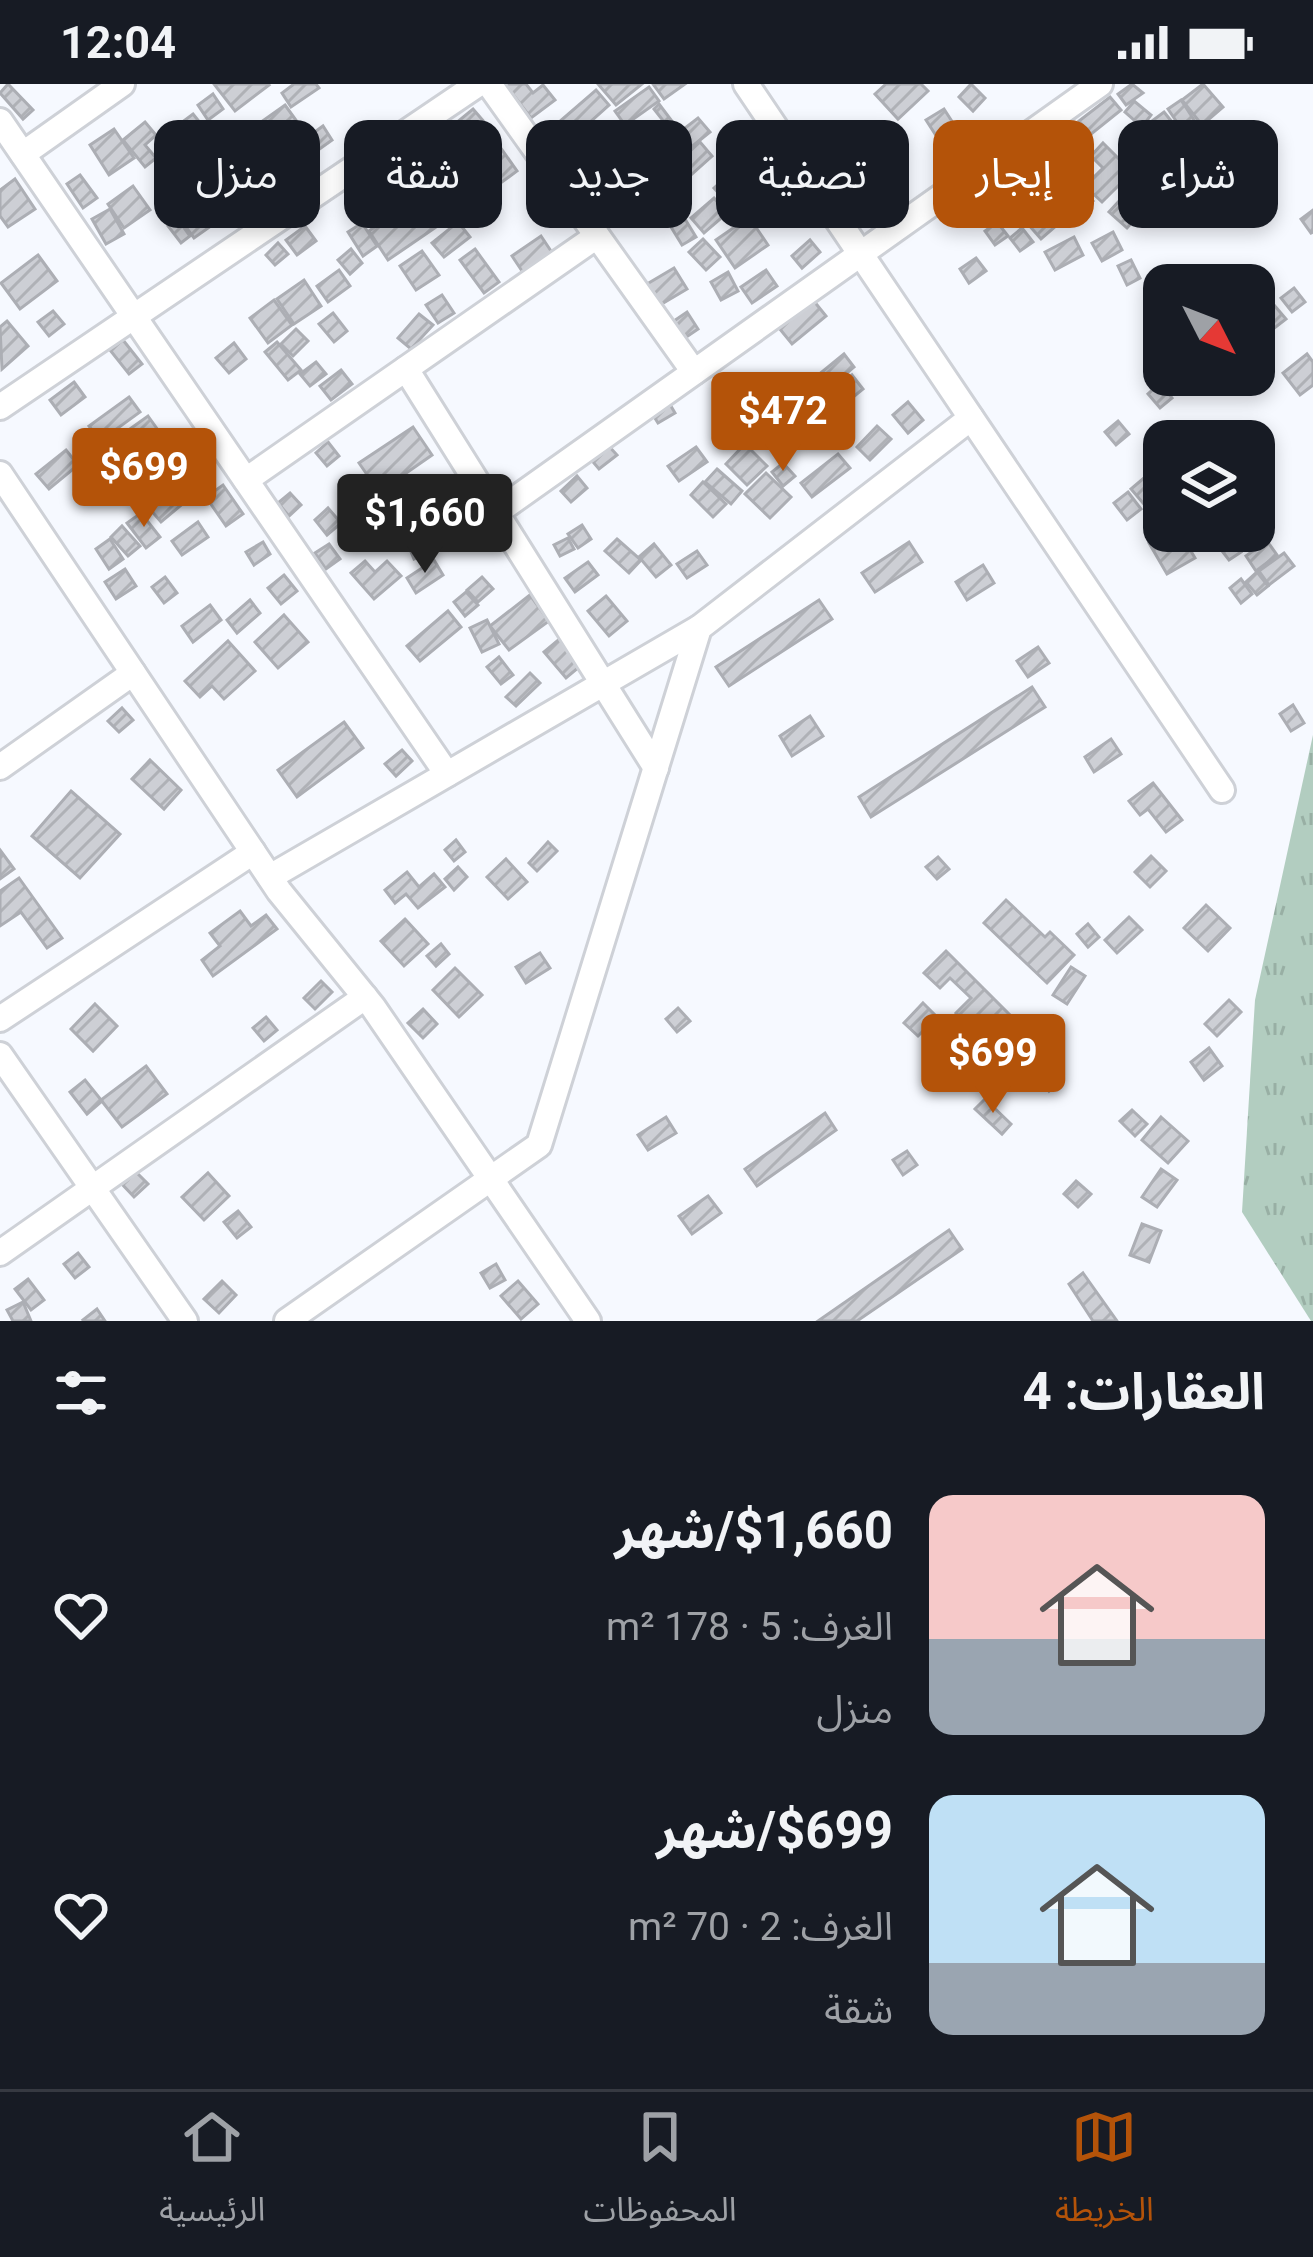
<!DOCTYPE html>
<html lang="ar">
<meta charset="utf-8">
<style>
body{margin:0;font-family:Roboto,"Noto Sans Arabic",sans-serif;background:#20242c;color:#f1f3f6;direction:rtl;height:100vh;display:flex;flex-direction:column;font-size:45px;white-space:nowrap}
*{box-sizing:border-box;margin:0}
p{font-size:39px;color:#9ea1a6}
.icon{flex:none;width:66px;height:66px;fill:none;stroke:currentColor;stroke-width:2;stroke-linecap:round;stroke-linejoin:round}
.map{position:relative;height:1237px;overflow:hidden;direction:ltr}
.sheet{display:flex;flex-direction:column;background:#171b24;flex:1}
.sheet>*{flex:none}
.top-card{position:absolute;left:36px;top:36px;width:1242px;height:108px;direction:rtl;display:flex;gap:24px}
.needle{width:78px;rotate:132deg}
.fabs{position:absolute;left:1143px;top:180px;display:grid;gap:24px}
.fabs a{display:grid;place-items:center;width:132px;height:132px;border-radius:24px;background:#171b24;box-shadow:0 6px 18px #0003;font-size:60px}
.price{position:absolute;translate:-50% -102px;padding:0 27px;border-radius:12px;background:#b45309;color:#fff;font-size:39px;line-height:78px;filter:drop-shadow(0 3px 6px #0008)}
.price::after{content:'';position:absolute;left:50%;top:72px;width:36px;height:27px;margin-left:-18px;background:inherit;clip-path:polygon(0 0,100% 0,50% 100%)}
.price.current{background:#222;color:#fff}
ul{padding:0;list-style:none}
li{display:flex;align-items:center;gap:36px;height:300px;padding:0 48px}
li span{display:grid;place-items:center;flex:none;width:336px;height:240px;border-radius:24px;color:#555}
li>.icon{margin-inline-start:auto}
span .icon{width:144px;height:144px;fill:#fffc;stroke-width:1}
li b{font-size:51px}
h2{display:flex;justify-content:space-between;align-items:center;height:144px;padding:0 48px;font-size:51px}
.tag{padding:0 42px;border-radius:24px;background:#171b24;box-shadow:0 6px 18px #0003;font-size:42px;line-height:108px}
.tag.current{background:#b45309;color:#fff}
.status{display:flex;justify-content:space-between;align-items:center;height:84px;padding:0 60px;background:#171b24;direction:ltr}
.status svg{height:33px;fill:currentColor}
.dock{display:flex;justify-content:space-around;align-items:center;height:168px;border-top:3px solid #363941;background:#171b24;font-size:33px;color:#9ea1a6}
.dock a{display:grid;justify-items:center;gap:6px}
.dock .current{color:#b45309}
.map>svg:first-child{display:block}
.grass{fill:url(#grass-tufts)}
.building{fill:url(#building-hatch);stroke:#acaeb4;stroke-width:3}
.lines{fill:none;stroke-linecap:round;stroke-linejoin:round}
.minor-casing{stroke:#ced1d7;stroke-width:30}
.minor{stroke:#fff;stroke-width:24}
</style>
<div class="status"><b>12:04</b><svg viewBox="0 0 49 12"><path d="M0 12V9h3v3zM5 12V6h3v6zM10 12V3h3v9zM15 12V0h3v12zM26 1h20v11H26zM47 4h2v5h-2z"/></svg></div>
<div class="map">
<svg width="1313" height="1237" viewBox="0 0 1313 1237">
<defs>
<pattern id="grass-tufts" width="24" height="20" patternUnits="userSpaceOnUse" patternTransform="scale(3)"><rect width="24" height="20" fill="#b2cdc0"/><path d="M3 7l-1-3M5 7V3M7 7l1-3M15 17l-1-3M17 17v-4M19 17l1-3" fill="none" stroke="#98afa4"/></pattern>
<pattern id="building-hatch" width="6" height="6" patternUnits="userSpaceOnUse" patternTransform="scale(3)"><rect width="6" height="6" fill="#cdcfd5"/><path d="M-1 1l2-2M0 6l6-6M5 7l2-2" fill="none" stroke="#afb1b6"/></pattern>
</defs>
<rect width="100%" height="100%" fill="#f6f9ff"/>
<path class="grass" d="M1313,651V1237H1311L1242,1128L1255,916Z"/>
<g class="building">
<path d="M8,0L33,26L23,35L0,9Z"/>
<path d="M214,0H268L269,1L235,27Z"/>
<path d="M294,0H316L319,4L291,23L282,9Z"/>
<path d="M505,0H526L533,9L543,1L555,16L531,34Z"/>
<path d="M598,0H642L616,21Z"/>
<path d="M653,0H685L664,15Z"/>
<path d="M886,0H921L928,7L898,35L875,10Z"/>
<path d="M971,0L985,14L973,27L959,13Z"/>
<path d="M1132,0L1143,9L1126,21L1118,10Z"/>
<path d="M1203,0L1223,23L1202,41L1182,16Z"/>
<path d="M649,3L659,17L625,41L615,27Z"/>
<path d="M596,6L609,21L571,55L558,39Z"/>
<path d="M213,10L223,25L208,36L198,21Z"/>
<path d="M1110,13L1121,26L1090,51L1079,37Z"/>
<path d="M1181,16L1198,42L1185,50L1168,25Z"/>
<path d="M1134,17L1151,31L1142,43L1125,28Z"/>
<path d="M659,20L680,48L698,34L710,48L660,88L639,60L665,39L654,25Z"/>
<path d="M285,21L308,53L323,42L332,56L307,74L290,50L266,69L250,46Z"/>
<path d="M473,25L486,40L458,64L444,49Z"/>
<path d="M944,25L953,39L935,50L926,36Z"/>
<path d="M1164,28L1180,48L1164,60L1148,40Z"/>
<path d="M193,30L205,45L189,57L177,42Z"/>
<path d="M145,38L156,51L145,61L156,74L145,83L123,56Z"/>
<path d="M1235,43L1258,79L1243,88L1220,52Z"/>
<path d="M114,45L134,74L109,91L90,61Z"/>
<path d="M217,51L238,85L206,104L197,90L180,101L168,82Z"/>
<path d="M700,58L712,72L672,108L660,95Z"/>
<path d="M1149,58L1161,76L1141,89L1129,71Z"/>
<path d="M1103,59L1132,88L1102,118L1085,102L1103,84L1091,72Z"/>
<path d="M498,60L517,87L477,116L458,89Z"/>
<path d="M1202,60L1214,75L1202,85L1189,70Z"/>
<path d="M897,61L906,76L893,84L884,70Z"/>
<path d="M1176,67L1187,80L1173,92L1162,78Z"/>
<path d="M1063,71L1074,87L1060,96L1050,81Z"/>
<path d="M411,73L452,132L388,176L369,147L421,111L400,81Z"/>
<path d="M1045,77L1056,94L1044,101L1033,85Z"/>
<path d="M738,82L758,105L734,126L714,104Z"/>
<path d="M1007,86L1017,100L973,129L964,116Z"/>
<path d="M1164,86L1172,100L1147,116L1138,103Z"/>
<path d="M1191,89L1201,101L1188,111L1179,98Z"/>
<path d="M80,91L97,114L83,124L67,100Z"/>
<path d="M15,95L35,125L8,143L0,132V106Z"/>
<path d="M133,102L150,126L124,144L108,120Z"/>
<path d="M1079,104L1093,117L1082,128L1069,114Z"/>
<path d="M1200,104L1211,116L1200,126L1189,114Z"/>
<path d="M457,106L468,123L454,132L443,116Z"/>
<path d="M1223,106L1236,120L1214,140L1202,126Z"/>
<path d="M714,114L727,129L704,149L691,134Z"/>
<path d="M1119,117L1137,133L1127,144L1109,128Z"/>
<path d="M1032,119L1043,131L1054,121L1065,134L1041,155L1020,131Z"/>
<path d="M196,122L211,142L194,154L180,135Z"/>
<path d="M110,125L124,150L106,160L92,135Z"/>
<path d="M1313,126V148L1311,149L1301,135Z"/>
<path d="M749,133L768,161L735,184L716,156Z"/>
<path d="M177,134L190,152L181,159L168,142Z"/>
<path d="M685,135L696,153L682,161L671,143Z"/>
<path d="M458,138L470,153L444,173L432,159Z"/>
<path d="M997,138L1008,152L995,161L985,147Z"/>
<path d="M362,139L377,162L363,172L348,148Z"/>
<path d="M305,142L316,157L297,171L286,156Z"/>
<path d="M1022,144L1033,158L1020,167L1010,154Z"/>
<path d="M1113,148L1122,166L1102,177L1092,159Z"/>
<path d="M541,152L553,170L524,190L512,172Z"/>
<path d="M1074,153L1083,171L1055,186L1045,168Z"/>
<path d="M703,155L720,173L706,186L689,168Z"/>
<path d="M810,156L820,168L802,184L792,172Z"/>
<path d="M278,159L288,170L275,181L266,171Z"/>
<path d="M351,165L362,179L350,190L338,176Z"/>
<path d="M475,165L499,198L484,209L460,176Z"/>
<path d="M422,167L439,191L416,206L400,182Z"/>
<path d="M38,171L57,197L20,225L1,199Z"/>
<path d="M976,174L986,187L969,199L960,185Z"/>
<path d="M1131,176L1140,194L1127,201L1118,182Z"/>
<path d="M674,184L687,205L655,224L642,203Z"/>
<path d="M339,186L350,202L328,218L317,202Z"/>
<path d="M766,186L777,202L752,219L741,203Z"/>
<path d="M728,188L738,207L721,216L711,198Z"/>
<path d="M304,196L321,222L294,240L277,215Z"/>
<path d="M1294,204L1305,218L1292,228L1281,214Z"/>
<path d="M442,211L454,229L438,239L426,221Z"/>
<path d="M274,216L292,241L268,259L250,234Z"/>
<path d="M813,216L826,232L792,260L779,244Z"/>
<path d="M1274,221L1286,235L1259,256L1254,236Z"/>
<path d="M53,227L64,240L49,252L38,238Z"/>
<path d="M687,228L698,245L682,256L671,239Z"/>
<path d="M333,229L347,247L334,258L319,240Z"/>
<path d="M419,230L433,241L411,265L398,254Z"/>
<path d="M7,237L28,262L2,285L0,243Z"/>
<path d="M296,245L308,257L293,272L281,260Z"/>
<path d="M123,256L142,280L129,290L110,266Z"/>
<path d="M277,258L301,286L288,296L265,268Z"/>
<path d="M234,259L246,275L229,289L216,274Z"/>
<path d="M1161,265L1164,289L1161,292L1148,278Z"/>
<path d="M844,270L854,283L828,305L817,292Z"/>
<path d="M1307,270L1313,278V301L1300,311L1283,289Z"/>
<path d="M316,278L326,290L310,302L300,290Z"/>
<path d="M341,286L352,300L331,316L320,302Z"/>
<path d="M852,291L863,305L841,323L830,310Z"/>
<path d="M74,298L85,313L61,331L50,316Z"/>
<path d="M800,299L811,314L791,327L781,313Z"/>
<path d="M1160,299L1172,314L1160,324L1148,310Z"/>
<path d="M741,307L752,322L733,335L722,320Z"/>
<path d="M665,312L675,329L658,339L648,323Z"/>
<path d="M129,313L140,328L100,357L89,342Z"/>
<path d="M908,318L923,336L908,349L893,331Z"/>
<path d="M148,332L160,349L127,372L116,355Z"/>
<path d="M792,333L799,347L782,357L774,343Z"/>
<path d="M1118,337L1129,350L1116,361L1105,348Z"/>
<path d="M1171,340L1178,351L1158,364L1151,353Z"/>
<path d="M877,342L891,355L870,376L857,363Z"/>
<path d="M413,343L432,371L379,408L359,379Z"/>
<path d="M328,358L339,372L327,382L316,369Z"/>
<path d="M605,358L617,371L599,385L588,372Z"/>
<path d="M745,360L767,382L747,401L726,380Z"/>
<path d="M696,363L707,378L679,397L668,382Z"/>
<path d="M66,366L78,381L49,405L36,390Z"/>
<path d="M838,370L850,384L812,413L801,399Z"/>
<path d="M171,371L181,386L144,410L135,395Z"/>
<path d="M1164,377V412L1149,426L1131,405Z"/>
<path d="M783,379L795,392L783,402L772,388Z"/>
<path d="M717,385L742,407L731,420L705,398Z"/>
<path d="M766,389L791,413L770,434L745,410Z"/>
<path d="M577,392L587,404L571,418L561,407Z"/>
<path d="M418,393L430,408L405,427L394,412Z"/>
<path d="M703,398L726,420L713,433L691,411Z"/>
<path d="M223,401L243,430L226,442L206,413Z"/>
<path d="M174,403L186,417L161,438L149,424Z"/>
<path d="M1128,408L1141,425L1127,436L1114,419Z"/>
<path d="M290,409L301,421L289,432L278,419Z"/>
<path d="M328,424L341,439L327,451L315,436Z"/>
<path d="M141,429L160,453L146,464L127,439Z"/>
<path d="M471,429L482,444L468,453L458,438Z"/>
<path d="M384,437L395,448L384,460L372,449Z"/>
<path d="M198,438L208,453L182,471L172,457Z"/>
<path d="M414,441L426,470L414,475L402,446Z"/>
<path d="M582,441L591,455L578,464L568,450Z"/>
<path d="M122,442L140,462L128,472L111,453Z"/>
<path d="M1170,447H1179L1195,474L1167,490L1149,459Z"/>
<path d="M568,454L574,465L560,472L554,461Z"/>
<path d="M1232,454L1241,468L1229,476L1219,463Z"/>
<path d="M110,455L123,475L109,485L96,465Z"/>
<path d="M617,455L641,476L629,489L605,467Z"/>
<path d="M1267,457L1277,471L1256,487L1246,472Z"/>
<path d="M263,458L270,470L254,481L246,468Z"/>
<path d="M909,458L922,478L875,508L862,489Z"/>
<path d="M329,460L340,475L326,485L315,469Z"/>
<path d="M654,460L671,481L656,493L639,473Z"/>
<path d="M697,467L707,481L687,494L677,480Z"/>
<path d="M1284,469L1294,482L1269,501L1259,487Z"/>
<path d="M434,476L443,491L416,509L407,494Z"/>
<path d="M365,477L375,488L387,477L401,492L374,515L351,489Z"/>
<path d="M588,478L598,491L575,508L565,494Z"/>
<path d="M983,481L994,499L967,516L956,498Z"/>
<path d="M125,485L136,502L116,515L105,498Z"/>
<path d="M1257,488L1268,502L1257,511L1246,498Z"/>
<path d="M284,491L297,507L281,520L268,504Z"/>
<path d="M165,493L177,509L164,519L152,503Z"/>
<path d="M482,493L493,505L478,518L467,506Z"/>
<path d="M1241,495L1252,510L1241,519L1230,504Z"/>
<path d="M466,508L478,521L465,532L454,518Z"/>
<path d="M530,511L549,537L509,566L490,542Z"/>
<path d="M606,512L627,537L609,552L588,527Z"/>
<path d="M250,516L260,529L237,549L227,536Z"/>
<path d="M819,516L832,535L729,602L716,583Z"/>
<path d="M210,521L221,536L193,558L182,542Z"/>
<path d="M448,527L461,543L420,577L407,562Z"/>
<path d="M284,531L308,558L278,584L255,558Z"/>
<path d="M487,536L499,560L482,568L470,544Z"/>
<path d="M563,552L585,578L566,594L544,568Z"/>
<path d="M228,557L255,587L224,615L212,602L200,613L185,597Z"/>
<path d="M1038,563L1049,579L1028,593L1017,577Z"/>
<path d="M499,573L513,591L501,600L487,583Z"/>
<path d="M530,589L540,599L516,622L506,613Z"/>
<path d="M1032,603L1045,623L871,733L859,713Z"/>
<path d="M1293,621L1304,639L1291,647L1280,630Z"/>
<path d="M122,624L133,636L119,648L108,637Z"/>
<path d="M810,632L823,652L792,672L780,652Z"/>
<path d="M344,638L363,664L297,713L278,686Z"/>
<path d="M1111,655L1121,670L1094,688L1085,673Z"/>
<path d="M402,666L412,677L396,692L385,680Z"/>
<path d="M150,676L181,706L164,725L132,695Z"/>
<path d="M1153,699L1182,736L1166,748L1148,725L1140,731L1129,717Z"/>
<path d="M71,707L120,750L80,794L32,752Z"/>
<path d="M456,756L465,768L454,777L445,766Z"/>
<path d="M548,758L557,767L537,787L529,779Z"/>
<path d="M0,766L14,785L0,795Z"/>
<path d="M1151,772L1166,787L1150,803L1135,788Z"/>
<path d="M938,773L949,785L937,795L926,783Z"/>
<path d="M506,775L527,798L508,815L487,793Z"/>
<path d="M458,783L467,793L454,806L445,795Z"/>
<path d="M407,788L419,803L434,790L445,803L418,824L406,810L395,819L385,806Z"/>
<path d="M19,794L62,854L47,864L21,828L0,842V807Z"/>
<path d="M1006,816L1045,853L1050,848L1074,871L1047,899L984,839Z"/>
<path d="M1206,821L1230,844L1208,867L1184,844Z"/>
<path d="M240,827L251,842L266,831L277,845L213,892L202,876L220,862L210,849Z"/>
<path d="M1129,833L1142,846L1117,869L1105,856Z"/>
<path d="M405,835L428,860L404,882L381,857Z"/>
<path d="M1088,840L1099,853L1088,863L1077,850Z"/>
<path d="M441,860L449,870L436,882L427,872Z"/>
<path d="M946,867L1013,934L987,959L956,929L971,914L950,894L940,904L924,889Z"/>
<path d="M540,869L550,884L526,899L516,883Z"/>
<path d="M1071,883L1085,892L1067,920L1053,911Z"/>
<path d="M455,884L482,911L459,933L433,906Z"/>
<path d="M321,897L332,908L315,925L304,914Z"/>
<path d="M1229,916L1241,928L1217,952L1205,940Z"/>
<path d="M923,919L937,933L918,952L904,939Z"/>
<path d="M95,920L117,942L93,967L71,945Z"/>
<path d="M678,924L690,937L677,948L666,935Z"/>
<path d="M423,925L437,940L423,954L408,939Z"/>
<path d="M266,933L277,946L264,957L253,944Z"/>
<path d="M957,958L972,972L961,982L947,968Z"/>
<path d="M1209,964L1222,982L1204,996L1191,978Z"/>
<path d="M983,973L995,986L984,997L972,983Z"/>
<path d="M146,982L167,1010L122,1043L101,1016Z"/>
<path d="M1049,983L1061,996L1049,1007L1038,994Z"/>
<path d="M85,996L102,1017L87,1030L70,1008Z"/>
<path d="M985,1015L1011,1040L1002,1050L975,1025Z"/>
<path d="M1132,1026L1147,1040L1135,1052L1120,1037Z"/>
<path d="M825,1029L836,1046L757,1102L745,1085Z"/>
<path d="M666,1033L676,1049L648,1066L638,1051Z"/>
<path d="M1161,1033L1188,1057L1168,1079L1142,1056Z"/>
<path d="M907,1067L917,1081L903,1091L893,1076Z"/>
<path d="M1161,1085L1177,1096L1157,1123L1142,1113Z"/>
<path d="M135,1087L148,1100L134,1113L121,1099Z"/>
<path d="M208,1089L229,1112L204,1136L182,1113Z"/>
<path d="M1076,1097L1091,1110L1078,1123L1064,1110Z"/>
<path d="M708,1112L721,1129L692,1150L679,1132Z"/>
<path d="M238,1127L251,1143L237,1154L224,1138Z"/>
<path d="M1142,1140L1161,1147L1149,1178L1130,1171Z"/>
<path d="M949,1146L962,1165L857,1237H818Z"/>
<path d="M78,1169L89,1183L75,1194L64,1180Z"/>
<path d="M496,1180L505,1196L490,1204L481,1189Z"/>
<path d="M1083,1189L1117,1237H1093L1069,1200Z"/>
<path d="M28,1195L44,1216L31,1226L15,1205Z"/>
<path d="M222,1197L236,1211L219,1229L204,1215Z"/>
<path d="M518,1197L538,1220L521,1235L501,1212Z"/>
<path d="M23,1218L31,1237H13L7,1226Z"/>
<path d="M97,1225L105,1237H84L83,1236Z"/>
</g>
<g class="lines">
<g class="minor-casing">
<g id="minor">
<path d="M489,0L694,288"/>
<path d="M746,0L1222,706"/>
<path d="M0,37L447,690"/>
<path d="M23,70L122,0"/>
<path d="M406,285L656,684"/>
<path d="M0,323L478,0"/>
<path d="M0,390L279,807L373,923L588,1237"/>
<path d="M246,396L597,152"/>
<path d="M497,428L1100,0"/>
<path d="M0,683L133,589"/>
<path d="M270,793L699,544"/>
<path d="M0,935L253,768"/>
<path d="M0,971L185,1237"/>
<path d="M0,1169L365,913"/>
<path d="M287,1237L539,1061L699,544L971,334"/>
</g>
</g>
<use href="#minor" class="minor"/>
</g>
</svg>
<div class="fabs">
<a><svg class="needle" viewBox="-14 -14 28 28"><path d="M0-13l5 13h-10z" fill="#e53935"/><path d="M0 13l5-13h-10z" fill="#9ea1a6"/></svg></a>
<a><svg class="icon" aria-label="layers" viewBox="0 0 24 24"><path d="M12 4l9 5-9 5-9-5zM3 14l9 5 9-5"/></svg></a>
</div>
<b class="price" style="left:783px;top:390px">$472</b>
<b class="price" style="left:144px;top:446px">$699</b>
<b class="price current" style="left:425px;top:492px">$1,660</b>
<b class="price" style="left:993px;top:1032px">$699</b>
<div class="top-card">
<a class="tag">شراء</a>
<a class="tag current">إيجار</a>
<a class="tag">تصفية</a>
<a class="tag">جديد</a>
<a class="tag">شقة</a>
<a class="tag">منزل</a>
</div>
</div>
<section class="sheet">
<h2>العقارات: 4<svg class="icon" aria-label="filters" viewBox="0 0 24 24"><path d="M4 7h16M4 17h16"/><circle cx="9" cy="7" r="2"/><circle cx="15" cy="17" r="2"/></svg></h2>
<ul>
<li><span style="background:linear-gradient(#f6c9c9 60%,#9aa5b1 0)"><svg class="icon" aria-label="home" viewBox="0 0 24 24"><path d="M3 11l9-7 9 7M6 9v11h12V9"/></svg></span><div><b>$1,660/شهر</b><p>الغرف: 5 · 178 m²</p><p>منزل</p></div><svg class="icon" aria-label="heart" viewBox="0 0 24 24"><path d="M12 20l-8-8c-3-5 5-10 8-4 3-6 11-1 8 4z"/></svg></li>
<li><span style="background:linear-gradient(#bfe0f5 70%,#9aa5b1 0)"><svg class="icon" aria-label="home" viewBox="0 0 24 24"><path d="M3 11l9-7 9 7M6 9v11h12V9"/></svg></span><div><b>$699/شهر</b><p>الغرف: 2 · 70 m²</p><p>شقة</p></div><svg class="icon" aria-label="heart" viewBox="0 0 24 24"><path d="M12 20l-8-8c-3-5 5-10 8-4 3-6 11-1 8 4z"/></svg></li>
</ul>
</section>
<nav class="dock">
<a class="current"><svg class="icon" aria-label="map" viewBox="0 0 24 24"><path d="M3 6l6-2 6 2 6-2v14l-6 2-6-2-6 2zM9 4v14M15 6v14"/></svg>الخريطة</a>
<a><svg class="icon" aria-label="saved" viewBox="0 0 24 24"><path d="M7 4h10v16l-5-4-5 4z"/></svg>المحفوظات</a>
<a><svg class="icon" aria-label="home" viewBox="0 0 24 24"><path d="M3 11l9-7 9 7M6 9v11h12V9"/></svg>الرئيسية</a>
</nav>
